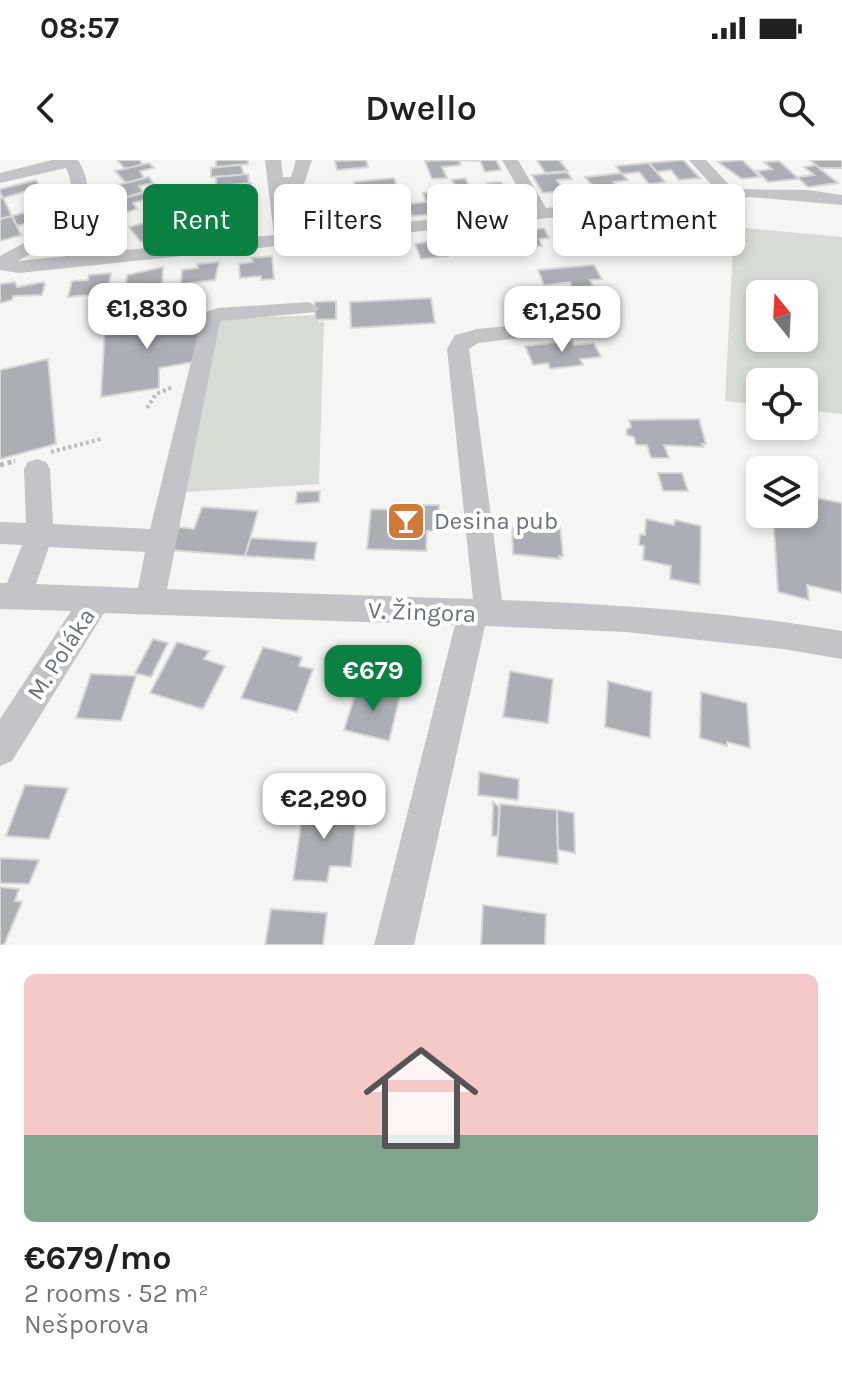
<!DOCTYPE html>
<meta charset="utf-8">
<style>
body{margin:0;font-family:Karla,sans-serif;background:#f6f6f6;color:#202124;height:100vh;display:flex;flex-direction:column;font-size:30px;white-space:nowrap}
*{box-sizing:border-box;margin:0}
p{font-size:26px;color:#757577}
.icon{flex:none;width:44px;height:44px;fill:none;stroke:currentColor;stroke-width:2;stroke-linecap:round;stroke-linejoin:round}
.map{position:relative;height:785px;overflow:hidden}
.drawer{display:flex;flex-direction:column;background:#fff;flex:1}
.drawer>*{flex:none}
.top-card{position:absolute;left:24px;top:24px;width:794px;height:72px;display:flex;gap:16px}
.needle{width:52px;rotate:342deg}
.fabs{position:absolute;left:746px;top:120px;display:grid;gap:16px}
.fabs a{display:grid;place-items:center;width:72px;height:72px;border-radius:12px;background:#fff;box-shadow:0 4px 12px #0003;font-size:40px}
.price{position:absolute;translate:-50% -68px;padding:0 18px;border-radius:16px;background:#fff;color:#222;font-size:26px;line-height:52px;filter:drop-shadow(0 2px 4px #0008)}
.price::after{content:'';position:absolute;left:50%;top:48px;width:24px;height:18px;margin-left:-12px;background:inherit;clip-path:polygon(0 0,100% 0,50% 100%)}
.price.current{background:#0b8043;color:#fff}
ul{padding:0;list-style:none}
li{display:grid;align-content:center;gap:16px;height:424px;padding:0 24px}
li+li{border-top:2px solid #e0e0e0}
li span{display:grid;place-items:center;height:248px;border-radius:12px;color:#555}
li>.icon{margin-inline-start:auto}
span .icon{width:144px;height:144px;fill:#fffc;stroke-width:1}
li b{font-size:34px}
.tag{padding:0 28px;border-radius:12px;background:#fff;box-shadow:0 4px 12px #0003;font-size:28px;line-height:72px}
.tag.current{background:#0b8043;color:#fff}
.status{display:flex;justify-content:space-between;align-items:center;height:56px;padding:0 40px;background:#fff;direction:ltr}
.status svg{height:22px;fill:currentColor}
header{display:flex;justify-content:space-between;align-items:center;height:104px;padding:0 24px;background:#fff;font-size:36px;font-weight:600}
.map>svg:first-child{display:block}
.green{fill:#d6dcd4;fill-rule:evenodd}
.building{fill:#abafb5;stroke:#d7d7d5;stroke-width:2}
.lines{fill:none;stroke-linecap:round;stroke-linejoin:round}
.path-far1{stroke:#b9bbbe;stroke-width:4;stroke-dasharray:3 3;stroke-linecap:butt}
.path{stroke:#b9bbbe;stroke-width:5;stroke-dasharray:4 4;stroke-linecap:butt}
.minor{fill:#c2c4c7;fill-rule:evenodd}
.labels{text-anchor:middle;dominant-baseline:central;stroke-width:8;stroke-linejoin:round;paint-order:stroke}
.poi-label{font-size:24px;fill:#687180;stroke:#fff;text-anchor:start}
.street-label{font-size:24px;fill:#687180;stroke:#fff}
</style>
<div class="status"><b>08:57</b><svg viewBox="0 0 49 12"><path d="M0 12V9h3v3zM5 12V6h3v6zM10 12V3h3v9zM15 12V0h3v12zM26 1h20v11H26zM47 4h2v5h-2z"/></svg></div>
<header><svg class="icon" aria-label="back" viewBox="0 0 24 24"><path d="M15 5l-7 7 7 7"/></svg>Dwello<svg class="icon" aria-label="search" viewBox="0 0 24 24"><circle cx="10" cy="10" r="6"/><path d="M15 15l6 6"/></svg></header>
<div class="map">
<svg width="842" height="785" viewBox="0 0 842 785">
<rect width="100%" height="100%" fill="#f5f6f3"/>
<g class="green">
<path d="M734,67L842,77V254L804,250V222H760V245L725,241ZM804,134V178H760V134Z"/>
<path d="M318,155V162H324L319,324L186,332L216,159Z"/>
</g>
<g class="building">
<path d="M117,0H139L143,5L125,9Z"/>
<path d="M216,0H248V4L216,7Z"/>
<path d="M366,0L368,7L337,10L335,1Z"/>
<path d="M459,0L461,5L442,7L447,18L432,19L425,1Z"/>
<path d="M459,0H496L501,10L485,12L480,1Z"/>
<path d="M537,0H564H559L568,11L545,13Z"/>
<path d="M683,0L700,18L679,20L671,10L656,12L649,3Z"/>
<path d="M742,0L760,17L742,19L718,2Z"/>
<path d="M810,0H842V8H819Z"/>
<path d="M779,1L799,19L768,22L757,11L772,9L764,2Z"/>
<path d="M149,3L154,8L140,11L144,18L126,23L115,11Z"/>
<path d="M649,3L665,22L649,24L639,12L622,14L616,6Z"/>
<path d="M241,5L244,15L211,17V8Z"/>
<path d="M816,5L819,8L838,23L808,27L797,17L814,15L804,7Z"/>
<path d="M567,12L572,19L557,20L564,31L543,33L532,15Z"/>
<path d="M621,13L628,20L613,22L622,33L601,36L585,17Z"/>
<path d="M248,14L249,24L216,27V17Z"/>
<path d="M149,17L153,23L139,26L143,32L123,38L113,26Z"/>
<path d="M394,18L400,36L384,38L380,27L356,30L354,22Z"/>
<path d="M465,18L475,38L442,41L437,30L456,28L452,20Z"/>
<path d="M36,20L46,37L32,41L27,31L3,38L0,32V29Z"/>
<path d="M501,22L512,42L478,45L472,34L491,32L487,23Z"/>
<path d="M251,23V31L218,34L219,26Z"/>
<path d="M332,25L337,38L307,41L305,28Z"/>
<path d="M438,32L447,53L412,56L408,44L426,42L423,33Z"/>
<path d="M143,33L147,39L133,43L137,49L117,55L106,43Z"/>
<path d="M46,37L56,55L17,66L12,56L36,50L32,41Z"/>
<path d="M380,37L387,59L346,63L343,50L358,48L356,39Z"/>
<path d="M0,38H3L12,56L0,59Z"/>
<path d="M322,43L323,51L343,50L346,63L307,67L304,45Z"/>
<path d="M250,44L252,59L224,62L223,52L232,51V46Z"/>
<path d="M223,51L224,72L187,76L188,64L209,62V52Z"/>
<path d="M702,51L709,59L703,60L713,74L707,75L698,70L675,73L663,58Z"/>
<path d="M119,54L123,61L108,66L112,74L87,80L84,76L80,77L78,73L83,72L80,65Z"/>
<path d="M12,56L21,75L0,81V59Z"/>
<path d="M166,57L171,63L156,68L162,76L141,82L129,67Z"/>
<path d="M646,57L654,68L644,69L648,75L623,77L613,64Z"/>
<path d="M596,62L601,69L592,70L598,79L588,80L591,85L576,86L565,69Z"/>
<path d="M544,68L549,78L539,79L542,86L532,87L534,90L521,91L509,74Z"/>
<path d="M498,72L504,84L494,85L497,90L471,93L464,79Z"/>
<path d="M451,77L455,87L445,89L448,96L421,99L415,84Z"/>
<path d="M272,96L274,119L261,120V116L240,118L239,104L253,102L252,98Z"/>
<path d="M219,102L215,120L181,124L182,110L198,108L197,104Z"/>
<path d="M594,105L602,119L590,120L593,126L572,128L570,122L544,125L538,110Z"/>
<path d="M163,107L162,127L125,131L127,115Z"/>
<path d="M111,113L107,133L68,137L72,121L88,120L89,115Z"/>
<path d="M15,122L17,127L43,122L45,124L42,135L13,136L12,140L0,143V124Z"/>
<path d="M431,138L435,163L351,168L350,142Z"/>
<path d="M336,141V159L315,160V142Z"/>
<path d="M552,141L558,155L545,156L539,142Z"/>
<path d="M204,151L193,202L159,208V228L101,237L105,166Z"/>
<path d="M572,181L574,185L594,183L601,197L580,199L583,205L550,209L548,203L533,205L525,186Z"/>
<path d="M48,199L56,284L0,299V210Z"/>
<path d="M699,259L706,284H702L703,287L664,285L669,298H651L647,285H636L634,277L627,275L626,270L631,267L629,260Z"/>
<path d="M761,266H801L802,275L761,267Z"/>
<path d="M658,313H682L688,331H663Z"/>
<path d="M804,325L810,326L812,337L842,343V433L807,425L809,440L778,432L773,354H804Z"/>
<path d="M320,331L319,342L296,344L297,332Z"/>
<path d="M424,345H439V351H442V371H427L426,391L367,389L371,349L424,351Z"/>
<path d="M202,347L258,351L245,396L170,390L179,367L194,369Z"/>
<path d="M646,359L674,365L675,360L701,366L700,425L670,419L671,406L643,400L644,386L639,385L640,374L645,375Z"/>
<path d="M526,365L560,366L563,396H559L560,399L513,394L512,367L527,368Z"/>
<path d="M251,378L317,382L314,400L245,396Z"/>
<path d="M153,479L168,483L151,517L135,513Z"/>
<path d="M177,482L209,491L204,499L225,506L203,549L150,533Z"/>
<path d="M263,487L302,497L299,506L313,509L297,552L241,538Z"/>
<path d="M510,511L553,519L548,563L503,557Z"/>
<path d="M91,514L136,516L121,561L76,558Z"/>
<path d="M608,521L652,532L650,578L605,567Z"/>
<path d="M358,525L400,536L389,581L344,570Z"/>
<path d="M701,532L747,543L750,588L727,582V586L700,578Z"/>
<path d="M479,612L519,619L518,640L478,635Z"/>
<path d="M25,625L68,628L49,679L6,676Z"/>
<path d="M493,642L499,647L498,676H492Z"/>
<path d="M304,643L357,648L351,707L330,706L327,722L293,720Z"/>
<path d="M500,644L557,650L558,704L497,696Z"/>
<path d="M557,650L574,653L575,693L558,690Z"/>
<path d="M0,698L39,700L29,724L0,723Z"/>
<path d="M0,727L19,729L15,741L22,742L4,785H0Z"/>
<path d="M483,745L546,754L545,785H481Z"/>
<path d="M271,749L327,753L323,785H265Z"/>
</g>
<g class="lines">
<g class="path-far1">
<path d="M147,248L156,234L173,227"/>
<path d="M51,292L101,279"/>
<path d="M8,303L15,301"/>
</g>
<path class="path" d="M0,305L15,301"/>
<g class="minor">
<path d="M52,0H78C109,52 58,79 18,101L274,75L265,0H281L283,17H291L296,0H312L304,24L285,27L291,74L530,49L502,0H518L546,48L716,30L689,0H706L733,29L808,30L842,35V45L750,37L19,113L0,110V96C34,78 87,53 66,8L0,23V13Z"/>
<path d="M309,142L319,148L316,152L220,161L167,429L473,439L447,189L455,175L477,169L602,157L609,158L612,163L609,168L478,183L469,189L502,440C616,444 729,452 842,471V499L783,489L626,472L485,466L414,785H374L455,465L104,453L12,601L0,606V559L71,451L0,449V423H7L22,385L0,384V362L26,363L24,309L28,302L37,299L46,302L50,309L53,364L150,369L203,153L218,148ZM49,387L145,392L138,428L36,424Z"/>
</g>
</g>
<defs>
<g id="bar-square" transform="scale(2)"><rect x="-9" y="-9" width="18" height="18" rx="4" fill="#cf7a39" stroke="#fff"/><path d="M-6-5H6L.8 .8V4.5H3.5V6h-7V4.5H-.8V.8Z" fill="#fff"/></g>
</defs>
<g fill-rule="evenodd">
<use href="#bar-square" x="406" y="361"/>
</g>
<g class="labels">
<g class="poi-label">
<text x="434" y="361">Desina pub</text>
</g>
<g class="street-label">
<text transform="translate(422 452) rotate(2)">V. Žingora</text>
<text transform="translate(61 494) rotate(-57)">M. Poláka</text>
</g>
</g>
</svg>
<div class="fabs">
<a><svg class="needle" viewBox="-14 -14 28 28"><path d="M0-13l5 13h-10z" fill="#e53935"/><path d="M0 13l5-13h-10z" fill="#757577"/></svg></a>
<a><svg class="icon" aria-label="locate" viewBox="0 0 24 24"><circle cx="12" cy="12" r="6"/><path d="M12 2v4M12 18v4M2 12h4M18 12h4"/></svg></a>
<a><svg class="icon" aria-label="layers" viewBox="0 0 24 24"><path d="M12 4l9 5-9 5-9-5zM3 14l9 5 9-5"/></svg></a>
</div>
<b class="price" style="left:147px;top:191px">€1,830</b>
<b class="price" style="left:562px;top:194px">€1,250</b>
<b class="price current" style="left:373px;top:553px">€679</b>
<b class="price" style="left:324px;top:681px">€2,290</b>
<div class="top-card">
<a class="tag">Buy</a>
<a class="tag current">Rent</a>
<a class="tag">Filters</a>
<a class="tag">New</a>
<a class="tag">Apartment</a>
</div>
</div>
<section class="drawer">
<ul>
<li><span style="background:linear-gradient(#f6c9c9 65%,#7fa58c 0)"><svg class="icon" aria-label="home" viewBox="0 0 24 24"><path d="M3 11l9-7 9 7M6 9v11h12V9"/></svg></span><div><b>€679/mo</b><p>2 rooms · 52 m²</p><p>Nešporova</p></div></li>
</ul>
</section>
